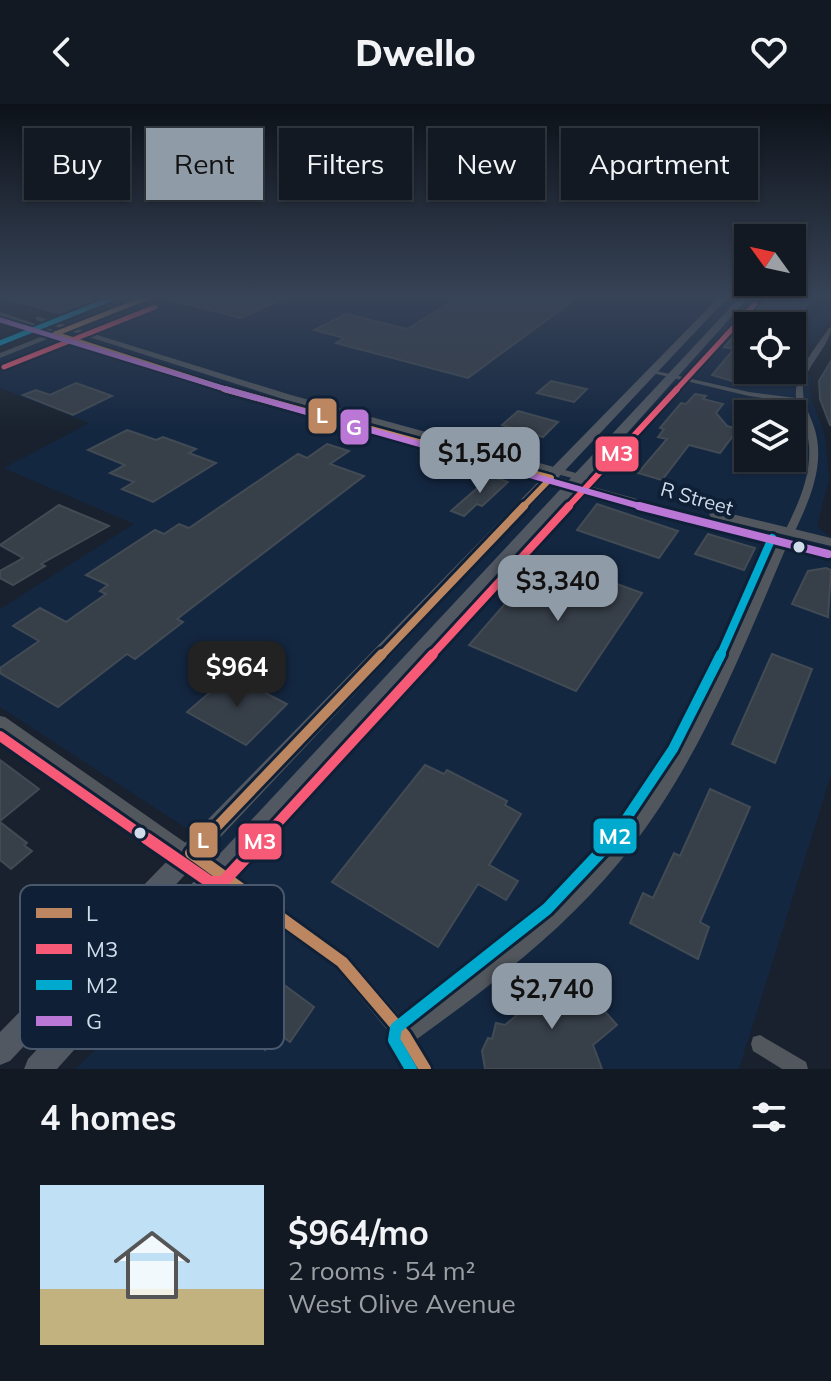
<!DOCTYPE html>
<meta charset="utf-8">
<style>
body{margin:0;font-family:Mulish,sans-serif;background:#1b222a;color:#f1f3f6;height:100vh;display:flex;flex-direction:column;font-size:30px;white-space:nowrap}
*{box-sizing:border-box;margin:0}
p{font-size:26px;color:#9ca0a5}
.icon{flex:none;width:44px;height:44px;fill:none;stroke:currentColor;stroke-width:2;stroke-linecap:round;stroke-linejoin:round}
.map{position:relative;height:965px;overflow:hidden}
.side{display:flex;flex-direction:column;background:#121922;flex:1}
.side>*{flex:none}
.top-card{position:absolute;left:24px;top:24px;width:784px;height:72px;display:flex;gap:16px}
.needle{width:52px;rotate:303deg}
.controls{position:absolute;left:734px;top:120px;display:grid;gap:16px}
.controls a{display:grid;place-items:center;width:72px;height:72px;border-radius:0px;background:#121922;box-shadow:0 2px 6px #0004,0 0 0 2px #313840;font-size:40px}
.price{position:absolute;translate:-50% -68px;padding:0 18px;border-radius:16px;background:#909ba8;color:#111;font-size:26px;line-height:52px;filter:drop-shadow(0 2px 4px #0008)}
.price::after{content:'';position:absolute;left:50%;top:48px;width:24px;height:18px;margin-left:-12px;background:inherit;clip-path:polygon(0 0,100% 0,50% 100%)}
.price.on{background:#222;color:#fff}
ul{padding:0;list-style:none}
li{display:flex;align-items:center;gap:24px;height:200px;padding:0 40px}
li span{display:grid;place-items:center;flex:none;width:224px;height:160px;border-radius:0px;color:#555}
li>.icon{margin-inline-start:auto}
span .icon{width:96px;height:96px;fill:#fffc;stroke-width:1}
li b{font-size:34px}
h2{display:flex;justify-content:space-between;align-items:center;height:96px;padding:0 40px;font-size:34px}
.tag{padding:0 28px;border-radius:0px;background:#121922;box-shadow:0 2px 6px #0004,0 0 0 2px #313840;font-size:28px;line-height:72px}
.tag.on{background:#909ba8;color:#111}
header{display:flex;justify-content:space-between;align-items:center;height:104px;padding:0 40px;background:#121922;font-size:36px;font-weight:800}
.map>svg:first-child{display:block}
.built{fill:#142741;fill-rule:evenodd}
.building{fill:#373f49;stroke:#424b54;stroke-width:2}
.lines{fill:none;stroke-linecap:round;stroke-linejoin:round}
.minor{fill:#51575d;fill-rule:evenodd}
.tertiary{fill:#51575d;fill-rule:evenodd}
.secondary{fill:#515862;fill-rule:evenodd}
.bus-1-far4-casing{stroke:#0f2036;stroke-width:9}
.bus-1-far3-casing{stroke:#0f2036;stroke-width:11}
.bus-1-far2-casing{stroke:#0f2036;stroke-width:14}
.bus-1-far1-casing{stroke:#0f2036;stroke-width:16}
.bus-1-casing{stroke:#0f2036;stroke-width:18}
.bus-2-far4-casing{stroke:#0f2036;stroke-width:9}
.bus-2-far3-casing{stroke:#0f2036;stroke-width:11}
.bus-2-far2-casing{stroke:#0f2036;stroke-width:14}
.bus-2-far1-casing{stroke:#0f2036;stroke-width:16}
.bus-2-casing{stroke:#0f2036;stroke-width:18}
.bus-3-far3-casing{stroke:#0f2036;stroke-width:9}
.bus-3-far2-casing{stroke:#0f2036;stroke-width:14}
.bus-3-far1-casing{stroke:#0f2036;stroke-width:16}
.bus-3-casing{stroke:#0f2036;stroke-width:18}
.bus-4-far2-casing{stroke:#0f2036;stroke-width:9}
.bus-4-far1-casing{stroke:#0f2036;stroke-width:11}
.bus-4-casing{stroke:#0f2036;stroke-width:14}
.bus-1-far4{stroke:#bb8660;stroke-width:5}
.bus-1-far3{stroke:#bb8660;stroke-width:6}
.bus-1-far2{stroke:#bb8660;stroke-width:8}
.bus-1-far1{stroke:#bb8660;stroke-width:10}
.bus-1{stroke:#bb8660;stroke-width:12}
.bus-2-far4{stroke:#f75a77;stroke-width:5}
.bus-2-far3{stroke:#f75a77;stroke-width:6}
.bus-2-far2{stroke:#f75a77;stroke-width:8}
.bus-2-far1{stroke:#f75a77;stroke-width:10}
.bus-2{stroke:#f75a77;stroke-width:12}
.bus-3-far3{stroke:#00a9ce;stroke-width:5}
.bus-3-far2{stroke:#00a9ce;stroke-width:8}
.bus-3-far1{stroke:#00a9ce;stroke-width:10}
.bus-3{stroke:#00a9ce;stroke-width:12}
.bus-4-far2{stroke:#ba77d6;stroke-width:5}
.bus-4-far1{stroke:#ba77d6;stroke-width:6}
.bus-4{stroke:#ba77d6;stroke-width:8}
.bus-dot{fill:#d1dceb;stroke:#0f2036;stroke-width:3}
.labels{text-anchor:middle;dominant-baseline:central;stroke-width:8;stroke-linejoin:round;paint-order:stroke}
.far-street-label{font-size:20px;fill:#d1dceb;stroke:#0f2036}
.key{fill:#0f2036;stroke:#49586c;stroke-width:2}
.key-label{font-size:22px;fill:#d1dceb}
.line-badge{stroke:#0f2036;stroke-width:3}
.badge-label{font-size:22px;text-anchor:middle;font-weight:bold;fill:#fff}
</style>
<header><svg class="icon" aria-label="back" viewBox="0 0 24 24"><path d="M15 5l-7 7 7 7"/></svg>Dwello<svg class="icon" aria-label="heart" viewBox="0 0 24 24"><path d="M12 20l-8-8c-3-5 5-10 8-4 3-6 11-1 8 4z"/></svg></header>
<div class="map">
<svg width="831" height="965" viewBox="0 0 831 965">
<rect width="100%" height="100%" fill="#18212d"/>
<path class="built" d="M133,192H831V215L794,264L812,273L809,289L825,331L829,375L817,422L831,434V671L739,965H75L140,903L206,827L238,817L186,724L0,603V505L134,420L4,364L89,319L0,284V253L72,216ZM748,222H792V266H748ZM748,310H792V354H748Z"/>
<g class="building">
<path d="M10,192H123V193L72,213L9,195Z"/>
<path d="M170,192H288L241,214L170,196Z"/>
<path d="M462,192H579L468,274L336,239L344,234L314,226L346,210L407,225Z"/>
<path d="M770,192L811,195L790,222H748V266H757L746,281L712,271L734,245L724,243Z"/>
<path d="M831,257V321H830L820,295L819,277Z"/>
<path d="M551,277L587,285L574,298L537,289Z"/>
<path d="M76,279L112,292L73,311L23,291L36,286L50,291Z"/>
<path d="M695,290L706,292L703,295L723,300L716,309L727,322L738,325L720,349L689,341L662,376L638,369L667,335L658,333L664,325L660,324L681,299L686,300Z"/>
<path d="M518,307L558,318L543,333L502,321Z"/>
<path d="M127,326L156,336L163,333L196,345L189,349L216,359L153,398L122,385L134,378L110,369L125,361L88,346Z"/>
<path d="M327,340L349,347L330,360L364,372L177,515L183,518L135,555L127,550L58,603L0,569V564L39,537L13,522L40,504L66,518L106,490L100,487L108,481L86,471L155,426L164,430L179,420L189,424L298,350L307,354Z"/>
<path d="M491,372L508,378L482,402L477,400L464,412L451,407Z"/>
<path d="M597,400L678,427L659,454L577,426Z"/>
<path d="M59,401L109,422L41,460L45,462L13,481L0,474V467L23,454L0,441Z"/>
<path d="M708,430L755,444L744,466L695,450Z"/>
<path d="M545,454L642,489L576,587L469,541Z"/>
<path d="M826,464L831,466L828,513L792,500L808,467Z"/>
<path d="M772,550L812,565L775,659L732,640Z"/>
<path d="M230,571L287,600L246,641L187,608Z"/>
<path d="M0,656L39,685L0,717Z"/>
<path d="M425,661L444,670L447,666L507,697L505,701L521,710L489,761L518,777L506,796L478,780L438,843L332,778Z"/>
<path d="M710,685L750,703L700,818L709,823L698,855L630,819L643,789L653,794L674,749L680,752Z"/>
<path d="M0,718L27,739L24,741L32,747L11,765L0,756Z"/>
<path d="M226,838L314,903L290,938L278,929L265,946L187,884Z"/>
<path d="M569,867L583,882L586,879L598,888L605,901L602,904L617,921L593,941L602,965H485L482,947L488,934L492,935L496,919L505,921Z"/>
</g>
<g class="lines">
<g class="minor">
<path d="M145,192H154L0,254V249Z"/>
<path d="M831,223C831,242 805,261 803,284C802,299 811,312 815,326C825,361 810,395 795,427L790,430L785,427C800,396 815,364 807,329C805,319 800,309 797,299L749,292L648,268L652,266L749,288L796,294C794,267 815,245 829,224Z"/>
<path d="M783,436L788,439C744,542 702,651 633,741C574,818 496,878 417,935L434,965H414L398,939L336,864L0,624V612L5,613L348,852L407,920C485,864 566,805 625,728C691,641 733,538 778,439Z"/>
<path d="M760,931L806,958L808,965H782L753,947L751,940L753,933Z"/>
</g>
<g class="tertiary">
<path d="M0,208L205,277L831,448V456L199,281L0,213Z"/>
<path d="M36,212L291,291L587,372L589,374L587,376H579L283,295L36,216Z"/>
<path d="M715,406L831,434V442L711,413L709,410Z"/>
</g>
<g class="secondary">
<path d="M720,192H729L10,957L0,961V928Z"/>
<path d="M741,192H750L57,965H24L28,955Z"/>
</g>
<g class="bus-1-far4-casing">
<g id="bus-1-far4">
<path d="M55,230L231,287"/>
<path d="M55,230L151,192"/>
</g>
</g>
<g class="bus-1-far3-casing">
<path id="bus-1-far3" d="M224,285L551,374L522,404"/>
</g>
<g class="bus-1-far2-casing">
<path id="bus-1-far2" d="M381,552L524,402"/>
</g>
<g class="bus-1-far1-casing">
<path id="bus-1-far1" d="M204,736L382,550"/>
</g>
<g class="bus-1-casing">
<path id="bus-1" d="M206,734L191,749L342,858L405,932L425,965"/>
</g>
<g class="bus-2-far4-casing">
<g id="bus-2-far4">
<path d="M4,263L155,203"/>
<path d="M675,287L755,200"/>
</g>
</g>
<g class="bus-2-far3-casing">
<path id="bus-2-far3" d="M567,404L677,285"/>
</g>
<g class="bus-2-far2-casing">
<path id="bus-2-far2" d="M431,552L569,402"/>
</g>
<g class="bus-2-far1-casing">
<g id="bus-2-far1">
<path d="M0,632L149,736"/>
<path d="M262,736L433,550"/>
</g>
</g>
<g class="bus-2-casing">
<path id="bus-2" d="M146,734L210,778H223L264,734"/>
</g>
<g class="bus-3-far3-casing">
<path id="bus-3-far3" d="M0,239L118,192"/>
</g>
<g class="bus-3-far2-casing">
<path id="bus-3-far2" d="M720,552L772,434"/>
</g>
<g class="bus-3-far1-casing">
<path id="bus-3-far1" d="M612,736L673,645L721,550"/>
</g>
<g class="bus-3-casing">
<path id="bus-3" d="M411,965L394,936L396,924L547,805L614,734"/>
</g>
<g class="bus-4-far2-casing">
<path id="bus-4-far2" d="M0,216L232,287"/>
</g>
<g class="bus-4-far1-casing">
<path id="bus-4-far1" d="M225,285L646,404"/>
</g>
<g class="bus-4-casing">
<path id="bus-4" d="M639,402L828,450"/>
</g>
<use href="#bus-1-far4" class="bus-1-far4"/>
<use href="#bus-1-far3" class="bus-1-far3"/>
<use href="#bus-1-far2" class="bus-1-far2"/>
<use href="#bus-1-far1" class="bus-1-far1"/>
<use href="#bus-1" class="bus-1"/>
<use href="#bus-2-far4" class="bus-2-far4"/>
<use href="#bus-2-far3" class="bus-2-far3"/>
<use href="#bus-2-far2" class="bus-2-far2"/>
<use href="#bus-2-far1" class="bus-2-far1"/>
<use href="#bus-2" class="bus-2"/>
<use href="#bus-3-far3" class="bus-3-far3"/>
<use href="#bus-3-far2" class="bus-3-far2"/>
<use href="#bus-3-far1" class="bus-3-far1"/>
<use href="#bus-3" class="bus-3"/>
<use href="#bus-4-far2" class="bus-4-far2"/>
<use href="#bus-4-far1" class="bus-4-far1"/>
<use href="#bus-4" class="bus-4"/>
</g>
<linearGradient id="sky" x2="0" y2="1"><stop stop-color="#0d1219"/><stop offset="0.59" stop-color="#374357"/><stop offset="1" stop-color="#374357" stop-opacity="0"/></linearGradient>
<rect width="831" height="327" fill="url(#sky)"/>
<g class="bus-dot">
<circle cx="799" cy="443" r="7"/>
<circle cx="140" cy="729" r="7"/>
</g>
<g class="labels">
<g class="far-street-label">
<text transform="translate(697 394) rotate(16)">R Street</text>
</g>
</g>
<rect x="20" y="781" width="264" height="164" rx="12" class="key"/>
<rect x="36" y="804" width="36" height="10" fill="#bb8660"/>
<rect x="36" y="840" width="36" height="10" fill="#f75a77"/>
<rect x="36" y="876" width="36" height="10" fill="#00a9ce"/>
<rect x="36" y="912" width="36" height="10" fill="#ba77d6"/>
<g class="key-label">
<text x="86" y="817">L</text>
<text x="86" y="853">M3</text>
<text x="86" y="889">M2</text>
<text x="86" y="925">G</text>
</g>
<g class="line-badge">
<rect x="307" y="293" width="31" height="38" rx="8" fill="#bb8660"/>
<rect x="339" y="304" width="31" height="38" rx="8" fill="#ba77d6"/>
<rect x="594" y="331" width="46" height="38" rx="8" fill="#f75a77"/>
<rect x="592" y="713" width="46" height="38" rx="8" fill="#00a9ce"/>
<rect x="188" y="717" width="31" height="38" rx="8" fill="#bb8660"/>
<rect x="237" y="718" width="46" height="39" rx="8" fill="#f75a77"/>
</g>
<g class="badge-label">
<text x="322" y="319">L</text>
<text x="354" y="331">G</text>
<text x="617" y="357">M3</text>
<text x="615" y="740">M2</text>
<text x="203" y="744">L</text>
<text x="260" y="745">M3</text>
</g>
</svg>
<div class="controls">
<a><svg class="needle" viewBox="-14 -14 28 28"><path d="M0-13l5 13h-10z" fill="#e53935"/><path d="M0 13l5-13h-10z" fill="#9ca0a5"/></svg></a>
<a><svg class="icon" aria-label="locate" viewBox="0 0 24 24"><circle cx="12" cy="12" r="6"/><path d="M12 2v4M12 18v4M2 12h4M18 12h4"/></svg></a>
<a><svg class="icon" aria-label="layers" viewBox="0 0 24 24"><path d="M12 4l9 5-9 5-9-5zM3 14l9 5 9-5"/></svg></a>
</div>
<b class="price" style="left:480px;top:391px">$1,540</b>
<b class="price" style="left:558px;top:519px">$3,340</b>
<b class="price on" style="left:237px;top:605px">$964</b>
<b class="price" style="left:552px;top:927px">$2,740</b>
<div class="top-card">
<a class="tag">Buy</a>
<a class="tag on">Rent</a>
<a class="tag">Filters</a>
<a class="tag">New</a>
<a class="tag">Apartment</a>
</div>
</div>
<section class="side">
<h2>4 homes<svg class="icon" aria-label="filters" viewBox="0 0 24 24"><path d="M4 7h16M4 17h16"/><circle cx="9" cy="7" r="2"/><circle cx="15" cy="17" r="2"/></svg></h2>
<ul>
<li><span style="background:linear-gradient(#bfe0f5 65%,#c2b280 0)"><svg class="icon" aria-label="home" viewBox="0 0 24 24"><path d="M3 11l9-7 9 7M6 9v11h12V9"/></svg></span><div><b>$964/mo</b><p>2 rooms · 54 m²</p><p>West Olive Avenue</p></div></li>
</ul>
</section>
